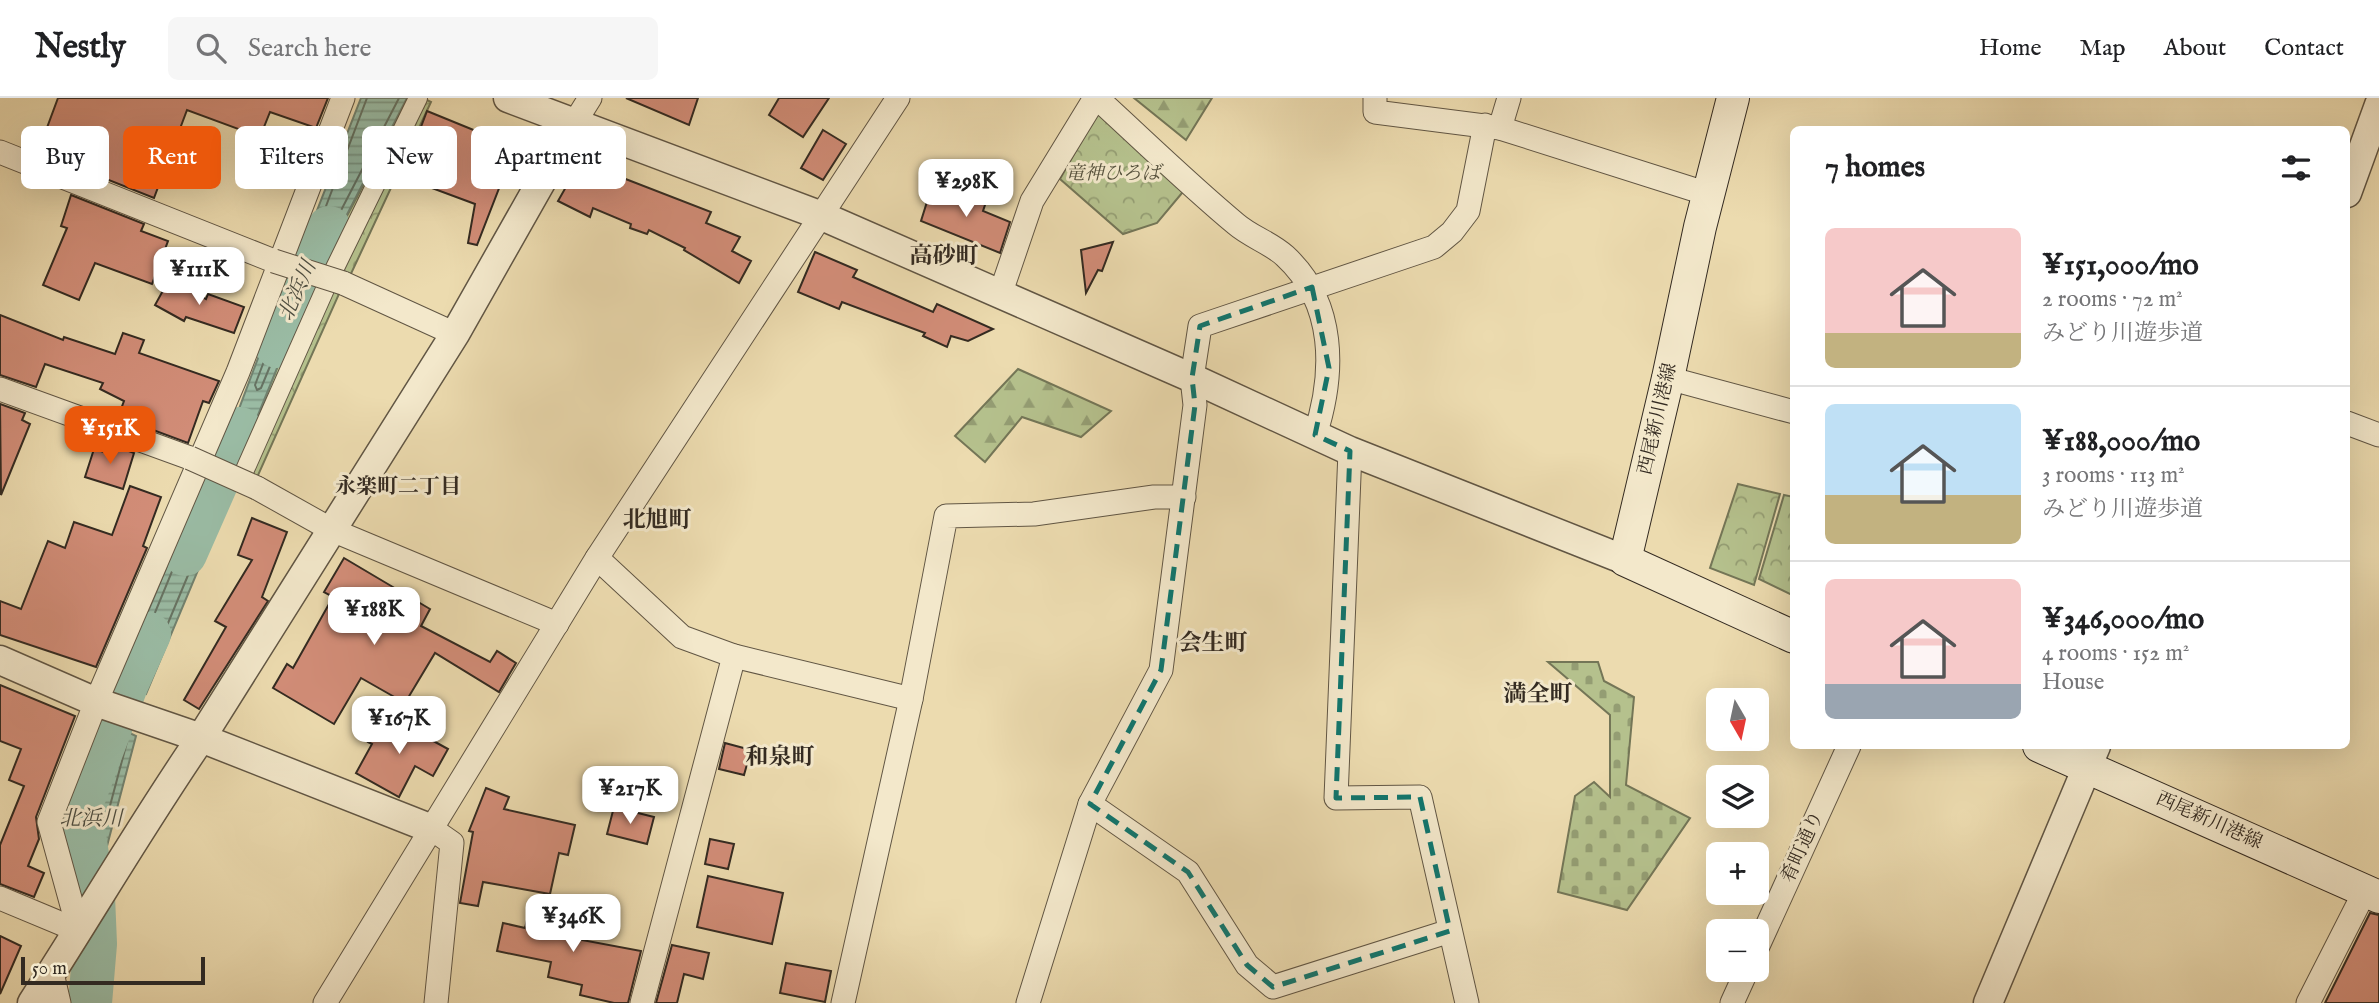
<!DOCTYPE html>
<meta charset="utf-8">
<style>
body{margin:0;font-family:"IM FELL English","Noto Serif JP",serif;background:#f6f6f6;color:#202124;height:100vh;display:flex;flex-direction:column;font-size:26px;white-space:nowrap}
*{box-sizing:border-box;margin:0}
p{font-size:23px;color:#757577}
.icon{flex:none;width:38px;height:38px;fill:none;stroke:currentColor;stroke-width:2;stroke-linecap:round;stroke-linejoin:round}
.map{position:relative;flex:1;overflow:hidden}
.details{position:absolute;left:1790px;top:28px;width:560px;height:623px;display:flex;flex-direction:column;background:#fff;border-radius:10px;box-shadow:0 7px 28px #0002}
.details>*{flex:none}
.banner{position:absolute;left:21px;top:28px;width:665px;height:63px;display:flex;gap:14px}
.needle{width:46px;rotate:171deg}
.controls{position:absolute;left:1706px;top:590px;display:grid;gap:14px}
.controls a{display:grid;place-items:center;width:63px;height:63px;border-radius:10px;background:#fff;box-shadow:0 7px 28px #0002;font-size:35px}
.scale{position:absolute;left:21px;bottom:18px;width:184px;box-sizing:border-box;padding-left:7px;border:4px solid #332a21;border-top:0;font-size:19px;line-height:24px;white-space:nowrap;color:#332a21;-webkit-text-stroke:5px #f3e8cb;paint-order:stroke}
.price{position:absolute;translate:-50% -60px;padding:0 16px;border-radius:14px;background:#fff;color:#222;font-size:23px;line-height:46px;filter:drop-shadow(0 2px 4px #0008)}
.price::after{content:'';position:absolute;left:50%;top:42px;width:21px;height:16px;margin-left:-10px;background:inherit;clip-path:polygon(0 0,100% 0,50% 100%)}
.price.on{background:#ea580c;color:#fff}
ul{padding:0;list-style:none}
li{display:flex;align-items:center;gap:21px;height:175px;padding:0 35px}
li+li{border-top:2px solid #e0e0e0}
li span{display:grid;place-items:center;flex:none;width:196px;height:140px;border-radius:10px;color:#555}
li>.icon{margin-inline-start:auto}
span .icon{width:84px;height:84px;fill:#fffc;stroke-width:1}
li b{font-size:30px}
h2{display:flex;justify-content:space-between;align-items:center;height:84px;padding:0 35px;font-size:30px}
.tag{padding:0 24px;border-radius:10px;background:#fff;box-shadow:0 7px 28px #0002;font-size:24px;line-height:63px}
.tag.on{background:#ea580c;color:#fff}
header{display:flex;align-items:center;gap:42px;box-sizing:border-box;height:98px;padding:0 35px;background:#fff;border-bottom:2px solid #e0e0e0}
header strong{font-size:33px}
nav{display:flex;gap:38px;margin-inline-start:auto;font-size:24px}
.search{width:490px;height:63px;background:#f6f6f6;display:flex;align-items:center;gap:18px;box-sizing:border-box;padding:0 24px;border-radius:10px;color:#757577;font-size:26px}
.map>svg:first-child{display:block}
.forest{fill:url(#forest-firs);stroke:#747657;stroke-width:2}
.cemetery{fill:url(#cemetery-stones);stroke:#747657;stroke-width:2}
.park{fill:url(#park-crowns);stroke:#747657;stroke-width:2}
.water{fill:url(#water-rules);stroke:#718270;stroke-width:2}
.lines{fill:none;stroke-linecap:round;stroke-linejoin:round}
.shore{stroke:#667363;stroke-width:2}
.river{stroke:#9abca5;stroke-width:44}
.building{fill:#d28d78;stroke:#332a21;stroke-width:2}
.pedestrian-casing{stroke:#615644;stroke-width:20}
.minor-casing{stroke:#615644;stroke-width:25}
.tertiary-casing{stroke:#615644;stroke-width:31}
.secondary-casing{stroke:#332a21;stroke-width:34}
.pedestrian{stroke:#f3e8cb;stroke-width:18}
.minor{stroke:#f3e8cb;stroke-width:23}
.tertiary{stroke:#f3e8cb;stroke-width:28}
.secondary{stroke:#f3e8cb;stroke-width:32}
.minor-bridge-casing{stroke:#615644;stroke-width:25;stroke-linecap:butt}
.minor-bridge{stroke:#f3e8cb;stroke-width:23}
.marked{fill:none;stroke:#0f766e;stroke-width:5;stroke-dasharray:14 9;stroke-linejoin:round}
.labels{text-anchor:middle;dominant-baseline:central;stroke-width:6;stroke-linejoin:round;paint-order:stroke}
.park-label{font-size:19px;font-style:italic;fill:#54503c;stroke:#f3e8cb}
.street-label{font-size:19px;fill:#332a21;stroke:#f3e8cb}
.water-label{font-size:21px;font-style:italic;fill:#4d4e42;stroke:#f3e8cb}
.neighbourhood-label{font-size:21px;font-weight:bold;fill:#332a21;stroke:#f3e8cb}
.quarter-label{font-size:23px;font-weight:bold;fill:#332a21;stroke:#f3e8cb}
</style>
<header>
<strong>Nestly</strong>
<div class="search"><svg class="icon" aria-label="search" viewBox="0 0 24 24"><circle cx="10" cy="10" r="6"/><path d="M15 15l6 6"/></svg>Search here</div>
<nav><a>Home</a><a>Map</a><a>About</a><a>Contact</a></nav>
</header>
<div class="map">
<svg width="2379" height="905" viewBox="0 0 2379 905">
<defs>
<pattern id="forest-firs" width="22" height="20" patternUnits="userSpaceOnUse" patternTransform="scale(1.75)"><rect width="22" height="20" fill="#b5c18d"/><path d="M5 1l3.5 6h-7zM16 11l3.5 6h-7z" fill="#949d73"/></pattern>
<pattern id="cemetery-stones" width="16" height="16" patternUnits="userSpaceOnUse" patternTransform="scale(1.75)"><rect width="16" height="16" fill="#b5c18d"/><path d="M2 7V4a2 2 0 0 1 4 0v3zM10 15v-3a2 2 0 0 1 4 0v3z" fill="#949d73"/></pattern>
<pattern id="park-crowns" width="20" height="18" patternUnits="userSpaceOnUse" patternTransform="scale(1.75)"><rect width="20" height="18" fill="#b5c18d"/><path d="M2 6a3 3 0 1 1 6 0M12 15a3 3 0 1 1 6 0" fill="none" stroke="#949d73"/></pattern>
<pattern id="water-rules" width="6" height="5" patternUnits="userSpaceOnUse" patternTransform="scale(1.75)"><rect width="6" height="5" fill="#9abca5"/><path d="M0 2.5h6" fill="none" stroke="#7e9986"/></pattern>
</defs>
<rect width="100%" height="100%" fill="#ecdbaf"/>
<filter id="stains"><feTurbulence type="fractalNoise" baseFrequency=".00286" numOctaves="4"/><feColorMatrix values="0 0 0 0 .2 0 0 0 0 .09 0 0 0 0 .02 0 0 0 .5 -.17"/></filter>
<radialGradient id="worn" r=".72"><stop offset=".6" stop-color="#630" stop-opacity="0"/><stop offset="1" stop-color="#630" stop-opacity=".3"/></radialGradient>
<g class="forest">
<path d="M1134,0H1212L1186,42Z"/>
<path d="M1018,271L1111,313L1081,339L1022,319L985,364L955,338Z"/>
</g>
<path class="cemetery" d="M1548,564H1598L1604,583L1634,599L1626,687L1690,720L1627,812L1558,794L1575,698L1594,684L1610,699V617Z"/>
<g class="park">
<path d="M409,0H423L431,4L349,180L321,167Z"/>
<path d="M1098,13L1187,89L1157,125L1123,136L1060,81Z"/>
<path d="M311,178L339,196L255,384L235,374L289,240Z"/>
<path d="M1738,386L1780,396L1754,487L1710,470Z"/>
<path d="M1784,397L1794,399V498L1759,481Z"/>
</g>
<g class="water">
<path d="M361,0H407L321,167L298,161Z"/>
<path d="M285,188L307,196L235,374L218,367Z"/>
<path d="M197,396L225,408L146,596L117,588Z"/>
<path d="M103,622L136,638L102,767L75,798L67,717Z"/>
<path d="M112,834L106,905H78L80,872Z"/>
</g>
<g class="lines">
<g class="shore">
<path d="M367,0L309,153L311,158L318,157L399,0"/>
<path d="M291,197L296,199L297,203L261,290L257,292L255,287L288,200Z"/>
<path d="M203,406L213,411L214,415L143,585L139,587L130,585L128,580L199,408Z"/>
<path d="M110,633L126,640L127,644L95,764L82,776L80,773L75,718L106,635Z"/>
<path d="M111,650L115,654L92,742L88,744L85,741L84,719Z"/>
<path d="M85,905L87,875L99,862L102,865L100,905"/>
</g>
<g class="river">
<path d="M277,248L329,130"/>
<path d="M185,456L240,331"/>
<path d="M90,905L95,846L93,798L80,709L127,585L149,536"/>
</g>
</g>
<g class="building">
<path d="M58,0H328L316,30L270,14L260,39L187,12L154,100L38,54Z"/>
<path d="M626,0H698L689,27Z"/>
<path d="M779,0H829L803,39L769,17Z"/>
<path d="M427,13L515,49L477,147L468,145L475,106L402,79Z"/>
<path d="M823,32L846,46L823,82L801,70Z"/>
<path d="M592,68L711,114L706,125L740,139L732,153L751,163L739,185L684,152L685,150L649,132L647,136L630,130L631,126L593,110L590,119L558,103L575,73Z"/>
<path d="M931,91L955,100L958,93L986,104L983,113L1010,124L1000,155L921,123Z"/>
<path d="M71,97L144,126L141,133L168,143L152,186L95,165L79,202L43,187L67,130L61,128Z"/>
<path d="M1113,144L1102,173L1098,172L1086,195L1081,152Z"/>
<path d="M815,154L857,172L853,179L933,214L937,206L993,231L968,243L951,238L947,249L923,238L925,235L842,204L839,211L798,194Z"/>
<path d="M170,180L206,201L208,196L244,209L234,235L186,219L184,223L155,207Z"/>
<path d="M0,217L63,242L64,239L115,256L123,235L144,242L139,255L219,283L209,305L203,303L188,345L118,319L124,303L100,291L103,285L45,266L36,289L0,277Z"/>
<path d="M0,306L25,315L22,322L30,326L1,397Z"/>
<path d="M108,345L134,355L123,391L85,379L94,351L104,354Z"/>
<path d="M130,388L161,399L143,448L147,450L96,569L0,537V503L21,511L48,443L65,450L74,424L112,437Z"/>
<path d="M252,420L287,434L262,499L268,503L199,611L184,602L226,529L215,523L252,462L238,457Z"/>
<path d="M344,460L430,511L421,528L490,564L497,553L516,565L499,594L435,555L405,605L361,580L334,626L273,590L287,566L293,570L333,499L324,494Z"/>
<path d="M0,587L75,618L36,719L39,741L28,768L44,775L34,799L0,786V747L24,688L9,682L21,651L0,643Z"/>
<path d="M384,616L448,651L433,678L415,668L399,699L356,675L372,646L368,644Z"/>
<path d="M725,645L751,652L744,677L719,671Z"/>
<path d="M486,690L509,699L504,711L575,727L568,757L559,755L550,796L483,784L478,808L460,805L473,734L469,733Z"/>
<path d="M614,709L654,719L647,746L607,736Z"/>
<path d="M710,741L734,746L728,771L705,766Z"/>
<path d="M708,778L783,795L772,846L697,829Z"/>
<path d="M531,806L579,816L577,829L585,830L582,842L641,853L628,905H614L580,897L582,887L548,879L551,864L497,853L503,825L525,830Z"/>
<path d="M2370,815L2379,817V905H2325Z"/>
<path d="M0,838L21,848L0,896Z"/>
<path d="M672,847L709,855L703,881L684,876L677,905H656Z"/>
<path d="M786,865L831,873L825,904L780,895Z"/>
</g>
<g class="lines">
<g class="pedestrian-casing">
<path id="pedestrian" d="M240,383L330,180L418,0"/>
</g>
<g class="minor-casing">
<g id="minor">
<path d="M1097,0C1143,42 1188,86 1236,126C1251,139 1271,145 1285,158C1336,205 1335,275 1315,337"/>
<path d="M1375,0V14L1500,30L1708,96"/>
<path d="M575,24L590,0"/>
<path d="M1500,30L1509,0"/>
<path d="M0,54L274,163"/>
<path d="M343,185L455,236"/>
<path d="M1000,197L1032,103L1095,0"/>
<path d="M1668,280L1794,314"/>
<path d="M0,291L190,360"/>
<path d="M2347,325L2379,337"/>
<path d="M1350,353L1336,700L1420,699L1467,905"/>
<path d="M257,390L332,432L557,526"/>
<path d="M597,460L682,539L734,558L642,905"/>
<path d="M734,558L911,601"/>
<path d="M1090,706L1188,774L1247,867L1273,889L1450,833"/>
<path d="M432,731L452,745L436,905"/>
<path d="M0,800L79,833"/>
<path d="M79,833L49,724L96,604L238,274L343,0"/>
<path d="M1757,850L1849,648"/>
<path d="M52,875L59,905"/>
<path d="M325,905L597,460L898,0"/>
<path d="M843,905L911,601L946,418L1034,416L1154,399H1184"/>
<path d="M1028,905L1090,706L1161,572L1195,307L1192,280L1200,228L1434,149L1452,134L1468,113L1485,27"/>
<path d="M1732,905L1747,872"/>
<path d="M2308,905L2365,793"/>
</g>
</g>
<g class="tertiary-casing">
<g id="tertiary">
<path d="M508,0L822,118L1192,280L1350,353L1625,462"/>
<path d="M2347,95L2379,7"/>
<path d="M0,562L96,604L201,640L432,731"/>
<path d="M32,905C89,817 142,726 201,640L455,236L575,24"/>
<path d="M1988,905L2096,648"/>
</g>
</g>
<g class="secondary-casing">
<g id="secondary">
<path d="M1733,0L1700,129L1668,280L1625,462L1794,539"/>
<path d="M2039,648L2379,799"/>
</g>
</g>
<use href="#pedestrian" class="pedestrian"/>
<use href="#minor" class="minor"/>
<use href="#tertiary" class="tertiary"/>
<use href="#secondary" class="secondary"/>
<g class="minor-bridge-casing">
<g id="minor-bridge">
<path d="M274,163L343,185"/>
<path d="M190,360L257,390"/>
</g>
</g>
<use href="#minor-bridge" class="minor-bridge"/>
</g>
<path class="marked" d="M1312,189L1329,270L1315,337L1350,353L1336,700L1420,699L1450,833L1273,889L1247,867L1188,774L1090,706L1161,572L1195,307L1192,280L1200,228Z"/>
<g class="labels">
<g class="park-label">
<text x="1113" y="76">竜神ひろば</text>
</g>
<g class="street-label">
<text transform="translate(1658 321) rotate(-77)">西尾新川港線</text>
<text transform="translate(2209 723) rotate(24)">西尾新川港線</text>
<text transform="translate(1803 749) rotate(-66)">肴町通り</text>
</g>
<g class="water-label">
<text transform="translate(298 193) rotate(-66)">北浜川</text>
<text x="91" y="721">北浜川</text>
</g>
<g class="neighbourhood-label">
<text x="398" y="389">永楽町二丁目</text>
</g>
<g class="quarter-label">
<text x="944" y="158">高砂町</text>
<text x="657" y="422">北旭町</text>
<text x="1213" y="545">会生町</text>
<text x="1538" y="596">満全町</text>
<text x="780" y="659">和泉町</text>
</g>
</g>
<rect width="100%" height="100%" filter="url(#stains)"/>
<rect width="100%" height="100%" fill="url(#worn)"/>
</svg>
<div class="controls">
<a><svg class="needle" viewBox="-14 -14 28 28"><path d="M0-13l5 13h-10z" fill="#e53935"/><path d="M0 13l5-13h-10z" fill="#757577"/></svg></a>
<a><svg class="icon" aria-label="layers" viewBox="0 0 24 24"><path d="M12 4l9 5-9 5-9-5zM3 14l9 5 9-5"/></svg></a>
<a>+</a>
<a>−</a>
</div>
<div class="scale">50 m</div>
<b class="price" style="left:966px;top:121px">¥298K</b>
<b class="price" style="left:199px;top:209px">¥111K</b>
<b class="price on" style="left:110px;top:368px">¥151K</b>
<b class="price" style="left:374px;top:549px">¥188K</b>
<b class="price" style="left:399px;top:658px">¥167K</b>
<b class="price" style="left:630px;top:728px">¥217K</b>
<b class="price" style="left:573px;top:856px">¥346K</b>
<div class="banner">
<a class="tag">Buy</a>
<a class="tag on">Rent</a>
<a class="tag">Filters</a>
<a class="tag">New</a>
<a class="tag">Apartment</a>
</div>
<section class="details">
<h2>7 homes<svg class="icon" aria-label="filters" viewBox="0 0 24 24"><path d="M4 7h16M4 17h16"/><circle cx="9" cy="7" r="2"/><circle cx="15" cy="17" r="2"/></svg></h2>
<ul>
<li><span style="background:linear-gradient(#f6c9c9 75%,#c2b280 0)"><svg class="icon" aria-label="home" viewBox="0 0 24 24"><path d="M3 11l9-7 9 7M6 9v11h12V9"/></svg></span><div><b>¥151,000/mo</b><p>2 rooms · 72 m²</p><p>みどり川遊歩道</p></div></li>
<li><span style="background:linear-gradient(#bfe0f5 65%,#c2b280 0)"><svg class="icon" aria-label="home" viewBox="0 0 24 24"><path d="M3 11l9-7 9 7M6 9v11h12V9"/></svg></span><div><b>¥188,000/mo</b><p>3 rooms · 113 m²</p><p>みどり川遊歩道</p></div></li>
<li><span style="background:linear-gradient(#f6c9c9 75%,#9aa5b1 0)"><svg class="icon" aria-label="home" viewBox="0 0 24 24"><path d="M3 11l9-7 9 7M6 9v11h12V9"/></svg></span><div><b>¥346,000/mo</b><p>4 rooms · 152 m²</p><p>House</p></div></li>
</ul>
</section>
</div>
